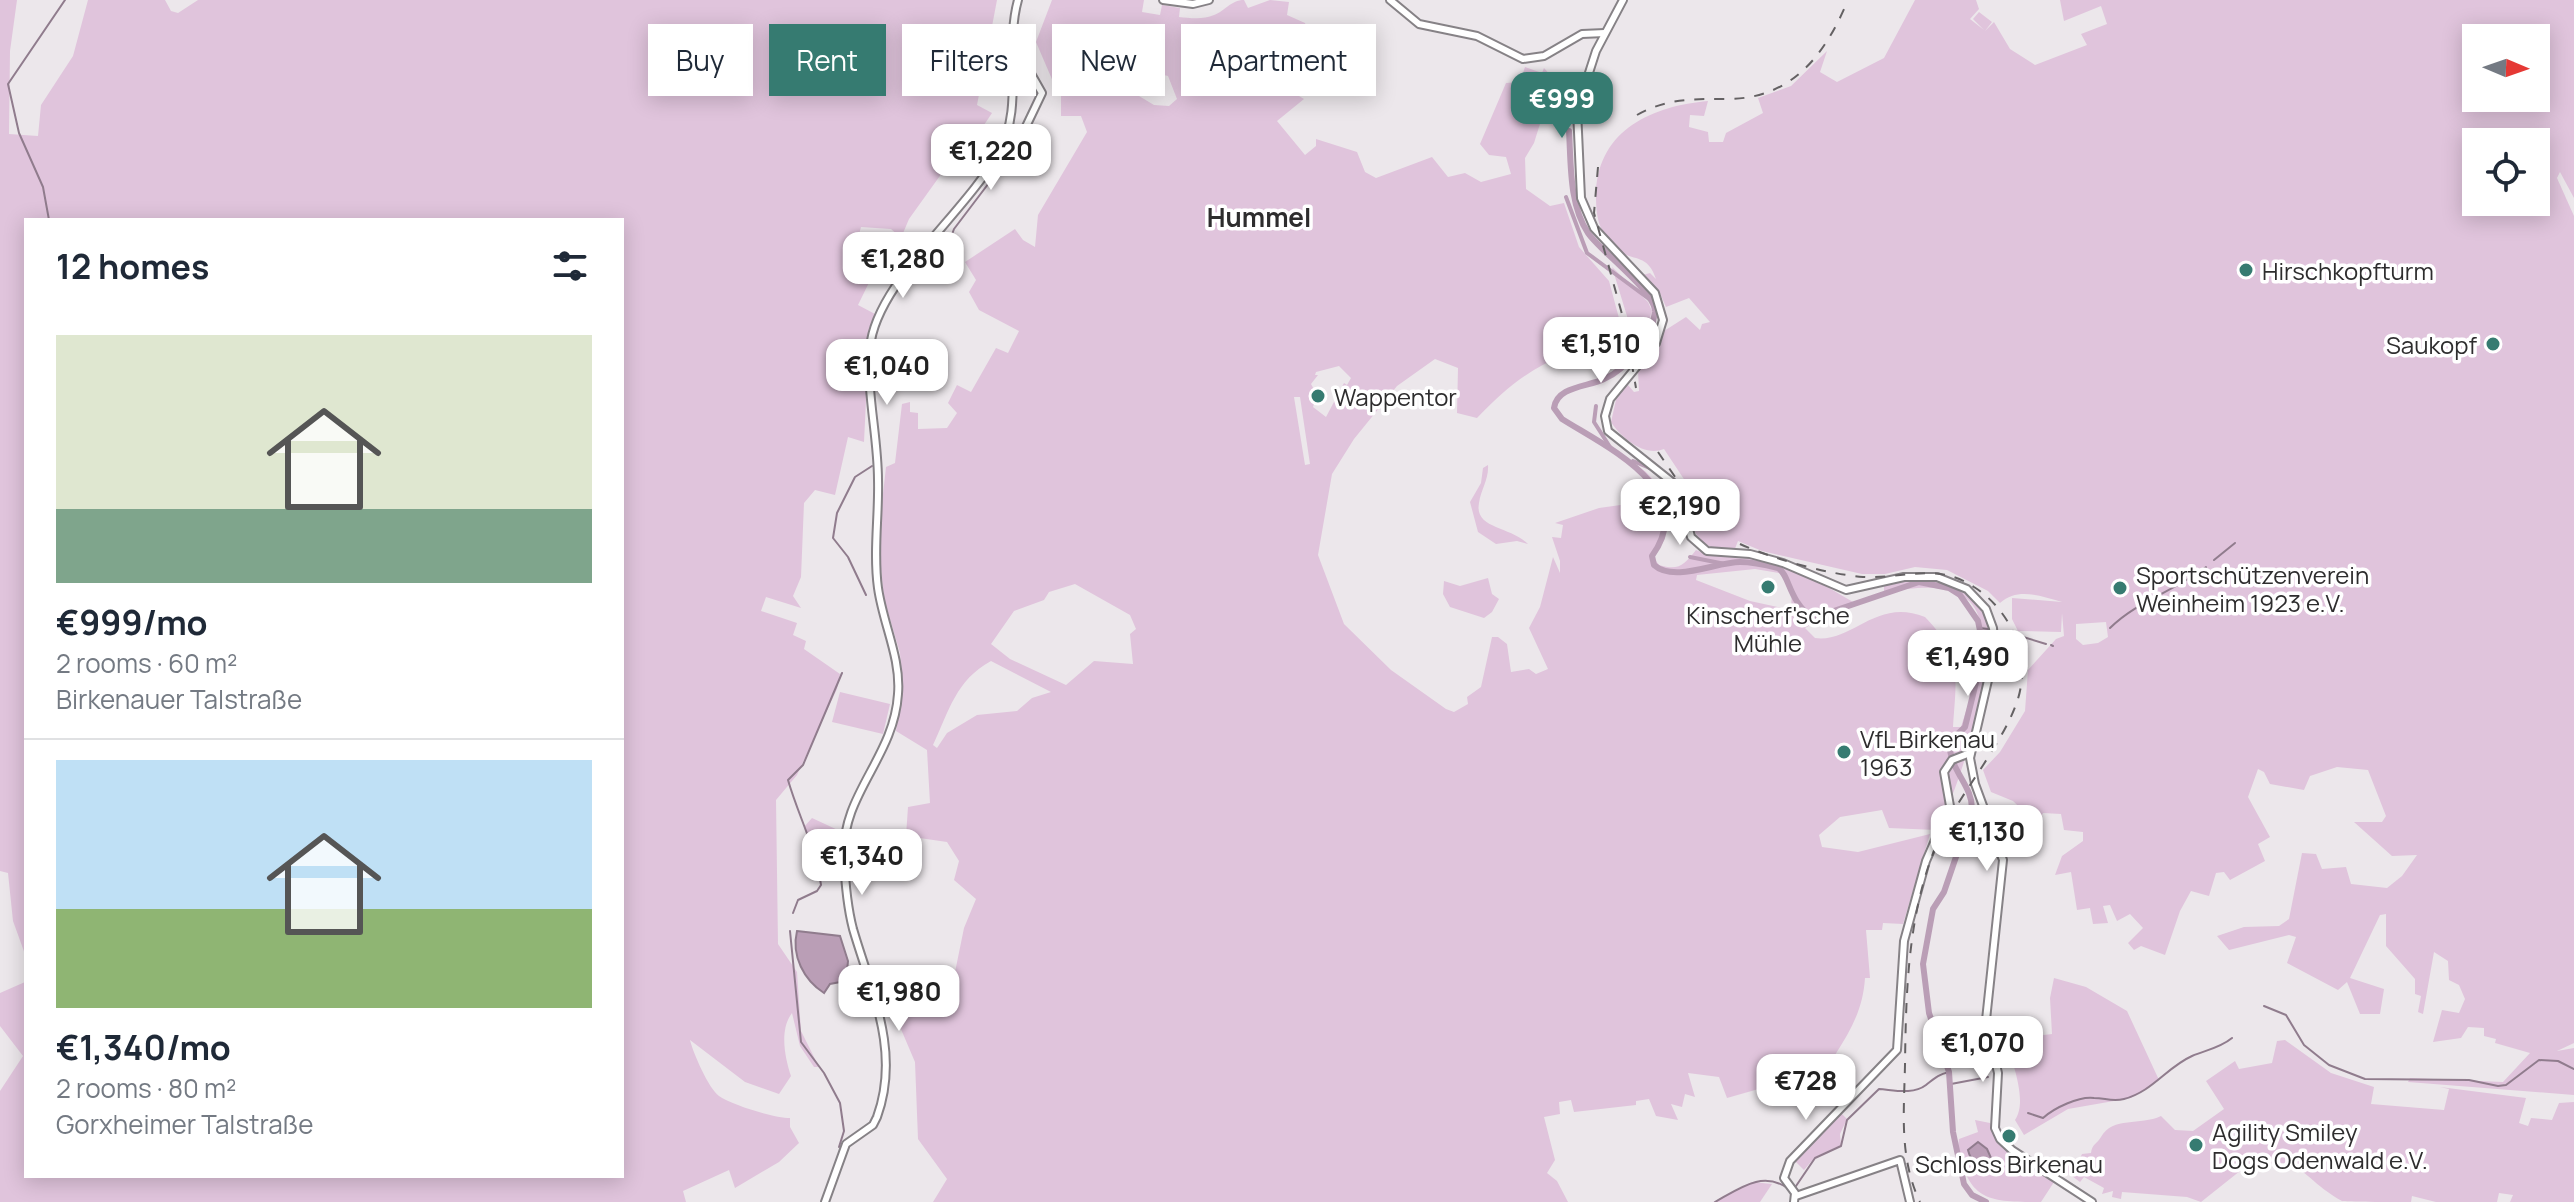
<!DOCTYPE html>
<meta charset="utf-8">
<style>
body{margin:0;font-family:Manrope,sans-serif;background:#f6f6f7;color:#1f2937;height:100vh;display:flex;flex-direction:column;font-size:30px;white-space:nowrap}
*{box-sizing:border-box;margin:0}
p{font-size:26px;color:#747a83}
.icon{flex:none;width:44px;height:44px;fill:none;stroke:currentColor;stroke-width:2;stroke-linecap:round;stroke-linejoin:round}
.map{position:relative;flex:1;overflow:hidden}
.panel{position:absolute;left:24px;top:218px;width:600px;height:960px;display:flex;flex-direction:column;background:#fff;border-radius:0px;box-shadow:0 4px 20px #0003}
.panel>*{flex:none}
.guide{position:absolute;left:648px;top:24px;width:760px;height:72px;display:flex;gap:16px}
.needle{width:52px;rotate:92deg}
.buttons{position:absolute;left:2462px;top:24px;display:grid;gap:16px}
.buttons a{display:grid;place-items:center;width:88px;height:88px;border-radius:0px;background:#fff;box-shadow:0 4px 20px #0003;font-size:40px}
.price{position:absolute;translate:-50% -68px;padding:0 18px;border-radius:16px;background:#fff;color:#222;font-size:26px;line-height:52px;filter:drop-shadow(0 2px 4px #0008)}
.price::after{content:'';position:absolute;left:50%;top:48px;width:24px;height:18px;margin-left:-12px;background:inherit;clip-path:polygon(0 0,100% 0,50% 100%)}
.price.current{background:#367b71;color:#fff}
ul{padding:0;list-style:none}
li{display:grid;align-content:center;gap:16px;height:424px;padding:0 32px}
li+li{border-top:2px solid #e0e1e3}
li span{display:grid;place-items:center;height:248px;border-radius:0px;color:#555}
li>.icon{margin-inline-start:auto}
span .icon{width:144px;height:144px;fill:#fffc;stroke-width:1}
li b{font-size:34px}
h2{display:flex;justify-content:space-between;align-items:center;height:96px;padding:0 32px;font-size:34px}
.tag{padding:0 28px;border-radius:0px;background:#fff;box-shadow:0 4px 20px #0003;font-size:28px;line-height:72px}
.tag.current{background:#367b71;color:#fff}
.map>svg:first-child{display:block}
.green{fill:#e0c4dc;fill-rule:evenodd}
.water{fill:#ba9eb6;stroke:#907c8d;stroke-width:2}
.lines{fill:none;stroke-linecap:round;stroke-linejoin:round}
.stream{stroke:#907c8d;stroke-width:2}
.canal{stroke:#ba9eb6;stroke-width:4}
.river{stroke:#ba9eb6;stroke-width:6}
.secondary-casing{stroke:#868286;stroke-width:10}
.secondary{stroke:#fff;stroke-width:6}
.rail{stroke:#646163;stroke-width:2;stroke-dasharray:10 10;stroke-linecap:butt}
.poi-dot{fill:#367b71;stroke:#fff;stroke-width:3}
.labels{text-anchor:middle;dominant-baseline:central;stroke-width:7;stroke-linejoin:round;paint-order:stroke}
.poi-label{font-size:24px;fill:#2e2d2e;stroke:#fff;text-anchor:start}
.neighbourhood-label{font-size:26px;font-weight:bold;fill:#2e2d2e;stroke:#fff}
</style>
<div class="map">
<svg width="2574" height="1202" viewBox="0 0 2574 1202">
<rect width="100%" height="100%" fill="#ece7eb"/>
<g class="green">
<path d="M0,0H17L10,51L9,134L38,136L41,105L73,56L88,0H165L171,11L178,13L198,0H997L977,105L992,113L968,149L962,145L909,219L901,238L891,229L861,227L857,242L884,252L858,305L875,314L869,337L864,442L848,437L835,495L815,490L804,503L801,577L793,596L801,608L766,597L761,611L797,623L793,635L806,641L804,649L840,674L837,689L797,775L776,800L778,944L797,972L801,1031L819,1067H814L800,1046L792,1013C779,1030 785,1058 791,1076L779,1094L745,1082L690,1040C693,1053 709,1089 719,1096C732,1105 774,1118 790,1118V1127L799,1143L779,1162L735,1188L729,1170L683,1191L686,1202H0V1091L23,1056L0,1026V993L25,982L26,976V1176H622V220H26V957L13,921L8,873L0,871Z"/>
<path d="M1052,0H1144L1142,12L1160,15L1162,5L1180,8L1179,17C1190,18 1203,20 1214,15C1225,11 1231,0 1244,0L1248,8L1270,0L1289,2L1287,15L1305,23L1309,35L1302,44L1294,67L1286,70L1294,93L1304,99L1277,121L1305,155L1316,146V139L1357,152L1365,172L1376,178L1432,157L1448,177L1465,173L1481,182L1511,174L1506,157L1489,155L1480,144L1506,83L1520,82L1525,67L1542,73L1544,68L1554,79L1534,143L1525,158L1526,189L1550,206L1564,203L1579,247L1609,281L1627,348L1616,334L1592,356L1570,366L1564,355C1527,370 1504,390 1477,418L1457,413L1458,368L1435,359L1397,386L1354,439L1332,474L1318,555L1344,624L1391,670L1446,709L1454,712L1468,704L1467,697L1481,687L1492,637H1498L1507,644L1511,672L1529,669L1536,674L1548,669L1529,628L1540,607L1553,557L1560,573V561L1552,537L1561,538L1563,525L1555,523L1599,508L1642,502L1647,482L1632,463C1670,481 1668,523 1653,557L1659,565C1679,571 1684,565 1696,550C1719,560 1739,554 1763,560C1797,568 1823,584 1853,602L1805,628L1815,638C1853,643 1876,597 1925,617C1963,656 1956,678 1953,727H1961C1988,646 2009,566 1884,593V585C1932,573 1994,585 1993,647C1992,671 1982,696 1976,719C1966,757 1955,796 1936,830L1889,828L1882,810L1840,817L1819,835L1822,847L1858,852L1930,834L1903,924L1883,923L1882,930H1866L1870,978H1865C1863,1009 1851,1030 1835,1055L1814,1059L1813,1075L1798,1084L1778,1104L1769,1086L1727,1098L1719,1077L1688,1073L1695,1097L1685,1094L1682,1107L1671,1104L1678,1120L1656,1116L1649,1099L1636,1101V1105L1574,1112L1571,1100L1559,1102L1560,1114L1544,1117L1555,1160L1547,1173L1557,1181L1568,1202H933L947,1179L918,1139L915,1062L880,980L903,988L928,965L933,975L954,977L964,928L976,899L954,880L959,861L947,842L906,836L908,807L930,803L927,750L896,731L902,684L900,653L884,599L878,540L886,467L895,463L902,404L910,402V412L918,413V429L947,428L957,413L948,403L957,385L971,392L996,348L1008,353L1019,331L979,310L969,292L976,280L965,262L1015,229L1023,240L1035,247L1038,215L1087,132L1081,116H1061V91L1054,84L1036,42ZM1155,73L1168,76L1177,99L1169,106L1154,105L1134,93L1133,84L1154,77ZM1339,366L1351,378L1347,385L1344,383L1326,417L1313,407L1317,395L1311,384L1318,375H1315L1316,372ZM1294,397H1300L1310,464L1305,465ZM1755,569L1779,573L1792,589L1791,610L1750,601L1696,580L1697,575ZM1075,584L1130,615L1136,629L1130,634L1133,664L1094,661L1066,685L1010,659L991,644L1014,611L1044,600L1049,592ZM991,661L1051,692L1032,698L1017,711L977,715L947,733L937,748L933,745C949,711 956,680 991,661Z"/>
<path d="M1915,0H1976L1979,9L1970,19L1984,30L1973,19L1979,12L1992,22L1985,31L1994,22L2010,49L2035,65L2087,45L2081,34L2107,24L2101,6L2064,21L2060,0H2574V198L2560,172L2557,178L2574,216V1043L2557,1051L2574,1048V1095L2408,1082L2410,1078L2503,1082L2530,1053L2495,1043L2496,1039L2484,1036V1028L2468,1027L2461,1038L2433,1042L2442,1010L2459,1013L2465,999L2459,985L2449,980L2448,961L2434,952L2423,1014L2418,1012L2421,996L2415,994V979L2386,946V914L2380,915L2350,978L2384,989L2380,1014H2360L2347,982L2338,990L2287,963L2296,937L2289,935L2229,950L2217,936L2244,927L2279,926L2289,919L2302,853L2316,854L2322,869L2346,867L2351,884L2387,888L2402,876L2417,855L2392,856L2354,822H2382L2386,816L2368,770L2337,767L2310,776L2304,790L2270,784L2264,772L2258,769L2248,797L2270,837L2258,844L2265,861L2230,880L2224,872L2216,873L2209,896L2191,891L2180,911L2165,955L2141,946L2134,950L2128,943L2143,928L2130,914L2117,921L2110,905L2103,906L2108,923L2093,924L2090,908L2077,910L2071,872L2055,875L2062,856L2083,841V832L2064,830L2061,814L2043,813L2037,824L2013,801L1991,792L1983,770L2000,752L2025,711L2028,670L2056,639L2064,636L2062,613L2061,632L2018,631L2012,619V598L2062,602C2040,596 2018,587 2000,603L1988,591L1947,570L1915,567L1885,574H1862L1762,551L1738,541L1734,551C1708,552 1692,538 1689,512L1693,510L1706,526L1711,520L1664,449C1645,457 1622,439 1611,422L1618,391L1628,385L1634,392L1639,391L1638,371L1664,331L1686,317L1700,330L1702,324L1710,322L1689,298L1666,307L1659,291L1643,275L1650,273L1656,279C1648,255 1636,261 1620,252C1614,249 1604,234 1601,228C1596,217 1596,203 1596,192C1599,129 1653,106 1708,101L1704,116L1690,115L1689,127L1708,132L1709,142H1723L1726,133L1763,113L1758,98L1791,86L1827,51L1820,72L1837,82L1884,58ZM2476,38H2536V98H2476ZM2476,142H2536V202H2476ZM2106,622L2108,637L2098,643L2083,645L2076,639V624Z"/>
<path d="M1612,267L1648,302L1652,311L1645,333L1633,351L1630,326Z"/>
<path d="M1488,465C1489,479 1481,489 1479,503C1474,529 1510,526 1528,544L1517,541L1496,544L1478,532L1470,502L1481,483L1483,468Z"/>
<path d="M1488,578L1492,594L1499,599L1492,612L1484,618L1450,607L1443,594L1444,581L1460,586Z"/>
<path d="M840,692L890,704L883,734L832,722Z"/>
<path d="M812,818L840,831L816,830L817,839L839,847L836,859L817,862L804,827Z"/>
<path d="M2054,978L2086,987L2127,1011L2159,1080L2131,1098L2068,1109L2024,1135L2015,1120C2029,1100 2010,1057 2004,1034L2018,1027L2020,1038L2052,1034L2050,998Z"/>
<path d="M2285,1040L2331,1073L2374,1087L2371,1104L2444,1110L2449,1089L2440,1087L2526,1098L2519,1123L2528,1126L2531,1118L2552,1120L2559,1103L2574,1102V1202H2510L2513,1195L2499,1193L2497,1202H2436L2412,1196L2411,1202C2397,1202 2352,1202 2342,1201C2299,1178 2297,1144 2244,1176L2240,1171L2201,1202L2187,1197L2122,1192L2121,1199L2112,1197L2113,1191L2102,1194L2104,1188L2084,1177L2080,1182L2060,1167L2063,1162L2077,1164L2082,1154L2091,1153C2092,1144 2097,1144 2101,1137C2113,1116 2140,1126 2161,1116L2175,1130L2193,1131L2224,1109L2206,1081L2235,1061L2239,1069L2272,1063L2277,1041Z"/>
<path d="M1841,1113L1847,1119L1840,1134L1841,1145L1815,1157L1804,1170L1794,1160Z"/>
<path d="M1975,1120L1990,1123L2002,1147L2054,1182L2041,1202C1990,1202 1968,1202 1958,1146L1959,1139L1978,1132Z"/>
<path d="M1752,1182L1772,1184L1760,1202H1713Z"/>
</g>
<g class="water">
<path d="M797,931L840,936L848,961L846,981L830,984L824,993C804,980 791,956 797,931Z"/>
<path d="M1978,1142L1987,1149L1995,1167L1991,1170C1980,1167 1971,1163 1968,1150Z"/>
</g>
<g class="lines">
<g class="stream">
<path d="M49,220L43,187L19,133L8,84L65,0"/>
<path d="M917,268L936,261L945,253L954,229L998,171L1009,146"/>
<path d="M2214,560L2235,543"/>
<path d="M866,595L848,557L833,538L837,513L855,477L872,466"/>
<path d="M1980,628L1988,629"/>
<path d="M2110,628C2137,601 2175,591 2206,567"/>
<path d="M2020,636L2046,644"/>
<path d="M2051,645L2053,646"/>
<path d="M793,913L798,900L817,891L821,885C816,848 798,815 788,780L803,765L842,673"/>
<path d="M790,931L801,1042L824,1073L840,1103L844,1131L839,1147"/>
<path d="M2264,1006L2286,1015L2304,1045L2329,1065L2365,1079L2469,1080L2498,1086L2506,1085L2539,1060L2558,1061L2574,1069"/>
<path d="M1951,1084L1988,1077"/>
<path d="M2028,1113L2043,1118C2054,1108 2079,1096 2094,1098C2105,1098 2112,1102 2124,1099C2152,1092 2167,1067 2192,1056C2206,1050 2220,1048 2232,1038"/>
<path d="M1794,1189L1815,1158L1841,1146L1847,1120L1879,1089C1894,1090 1913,1095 1926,1085C1935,1078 1937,1075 1949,1072"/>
<path d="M1715,1202C1740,1188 1763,1170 1789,1189"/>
</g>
<g class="canal">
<path d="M1566,197L1587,253L1649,299"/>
<path d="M1643,351L1651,339L1655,313"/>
<path d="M1596,406L1594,422L1610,447"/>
<path d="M1633,461L1652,469"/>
<path d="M1690,557L1725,564"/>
</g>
<path class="river" d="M1569,131C1571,163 1569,205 1588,233C1600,251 1656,292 1655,312C1652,337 1626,370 1604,379C1588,387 1557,386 1554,408L1562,419C1606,447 1700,489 1652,556L1654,565C1674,583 1716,562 1740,562C1752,562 1766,565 1778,568C1790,575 1788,601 1813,618L1919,582L1949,588L1960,595L1978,621L1984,650L1965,727L1950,741C1947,769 1973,784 1972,810L1944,892L1933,909L1923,964L1929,1013L1949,1072L1953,1132L1964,1184L1972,1195L1986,1202"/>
<g class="secondary-casing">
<g id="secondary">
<path d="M1163,0L1193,4L1209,0"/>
<path d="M1390,0L1419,24L1477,36L1523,59L1544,56L1582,34L1605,33"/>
<path d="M1623,0L1596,51L1577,110L1581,198L1594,228L1655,293L1663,320L1656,343L1610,399L1605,416L1608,431L1672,482L1683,504L1691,537L1707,551L1750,554L1783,563L1846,590L1904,577H1937L1967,589L1986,609L1993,628L1995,650L1970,758L1975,784L2003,860L1986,1020L1998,1073L1995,1128L2000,1139L2012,1150L2092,1202"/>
<path d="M1003,146L1021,137L1042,93L1013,42"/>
<path d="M1796,1196L1900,1160L1910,1202"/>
<path d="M825,1202L846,1144L873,1125L877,1117C901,1051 871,991 853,929C847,906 845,881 844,857C841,794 894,758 898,694C901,658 883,624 878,588C873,551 879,517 878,480C878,436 866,392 870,348C875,284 965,213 998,154C1025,108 1004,50 1018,0"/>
<path d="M1794,1202L1795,1193L1784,1178L1790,1161L1897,1050L1904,941L1926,861L1950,806L1944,772L1952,760L1970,753"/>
</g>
</g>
<use href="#secondary" class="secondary"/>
<g class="rail">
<path d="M1637,115C1667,98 1694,99 1727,99C1792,99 1825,55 1848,0"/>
<path d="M1598,167L1594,213L1625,325L1636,388"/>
<path d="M1658,452L1704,519"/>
<path d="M1740,544C1773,559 1827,574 1863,577C1903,579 1937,562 1974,587C2006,607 2027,647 2021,685C2016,727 1964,788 1944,828C1908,901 1906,986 1905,1065C1904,1113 1899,1158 1920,1202"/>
</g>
</g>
<g class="poi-dot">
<circle cx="2246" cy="270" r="8"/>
<circle cx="2493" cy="344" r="8"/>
<circle cx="1318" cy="396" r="8"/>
<circle cx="1768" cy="587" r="8"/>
<circle cx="2120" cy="588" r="8"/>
<circle cx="1844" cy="752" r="8"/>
<circle cx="2009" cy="1136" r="8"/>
<circle cx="2196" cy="1145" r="8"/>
</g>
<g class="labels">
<g class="poi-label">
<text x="2262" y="270">Hirschkopfturm</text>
<text x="2477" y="344" text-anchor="end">Saukopf</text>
<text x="1334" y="396">Wappentor</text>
<text x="2136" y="574">Sportschützenverein<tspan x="2136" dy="28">Weinheim 1923 e.V.</tspan></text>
<text x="1768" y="614" text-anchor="middle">Kinscherf'sche<tspan x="1768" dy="28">Mühle</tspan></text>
<text x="1860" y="738">VfL Birkenau<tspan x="1860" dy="28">1963</tspan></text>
<text x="2212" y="1131">Agility Smiley<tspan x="2212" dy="28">Dogs Odenwald e.V.</tspan></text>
<text x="2009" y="1163" text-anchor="middle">Schloss Birkenau</text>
</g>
<g class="neighbourhood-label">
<text x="1259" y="217">Hummel</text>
</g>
</g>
</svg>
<div class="buttons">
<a><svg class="needle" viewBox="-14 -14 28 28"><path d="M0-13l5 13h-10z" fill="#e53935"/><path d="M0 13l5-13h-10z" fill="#747a83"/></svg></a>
<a><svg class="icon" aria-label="locate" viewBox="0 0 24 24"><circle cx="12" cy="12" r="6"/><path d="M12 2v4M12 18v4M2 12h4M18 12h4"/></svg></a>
</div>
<b class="price current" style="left:1562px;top:140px">€999</b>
<b class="price" style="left:991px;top:192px">€1,220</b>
<b class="price" style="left:903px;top:300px">€1,280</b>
<b class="price" style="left:1601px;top:385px">€1,510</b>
<b class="price" style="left:887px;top:407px">€1,040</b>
<b class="price" style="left:1680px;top:547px">€2,190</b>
<b class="price" style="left:1968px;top:698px">€1,490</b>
<b class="price" style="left:1987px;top:873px">€1,130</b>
<b class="price" style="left:862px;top:897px">€1,340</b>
<b class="price" style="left:899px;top:1033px">€1,980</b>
<b class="price" style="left:1983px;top:1084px">€1,070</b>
<b class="price" style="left:1806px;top:1122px">€728</b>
<div class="guide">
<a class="tag">Buy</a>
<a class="tag current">Rent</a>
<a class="tag">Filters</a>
<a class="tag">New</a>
<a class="tag">Apartment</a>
</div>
<section class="panel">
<h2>12 homes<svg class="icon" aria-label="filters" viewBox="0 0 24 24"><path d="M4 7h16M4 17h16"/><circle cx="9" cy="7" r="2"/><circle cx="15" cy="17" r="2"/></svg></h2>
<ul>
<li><span style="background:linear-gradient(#dfe7d0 70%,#7fa58c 0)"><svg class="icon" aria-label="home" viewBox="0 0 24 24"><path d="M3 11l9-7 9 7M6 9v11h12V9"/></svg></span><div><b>€999/mo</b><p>2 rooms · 60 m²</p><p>Birkenauer Talstraße</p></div></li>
<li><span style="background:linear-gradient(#bfe0f5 60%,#8fb573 0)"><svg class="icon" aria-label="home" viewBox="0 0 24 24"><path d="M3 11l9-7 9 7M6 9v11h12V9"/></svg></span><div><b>€1,340/mo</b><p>2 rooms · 80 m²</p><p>Gorxheimer Talstraße</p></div></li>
</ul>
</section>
</div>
